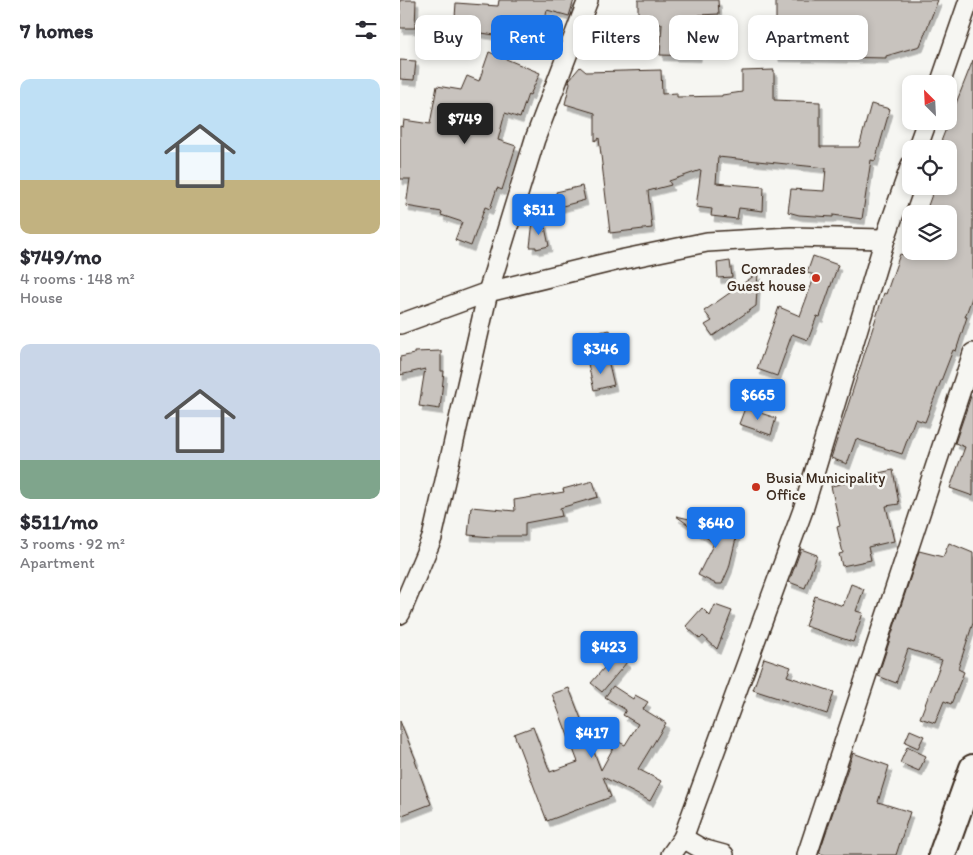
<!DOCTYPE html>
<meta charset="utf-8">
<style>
body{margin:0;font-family:Itim,sans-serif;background:#f7f7f7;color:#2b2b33;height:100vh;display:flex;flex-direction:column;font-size:19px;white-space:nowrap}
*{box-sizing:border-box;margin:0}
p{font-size:16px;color:#7c7c81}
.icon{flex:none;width:28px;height:28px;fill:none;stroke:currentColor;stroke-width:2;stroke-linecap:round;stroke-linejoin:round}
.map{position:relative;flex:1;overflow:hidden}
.panel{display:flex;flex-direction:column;background:#fff;width:400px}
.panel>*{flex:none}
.guide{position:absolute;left:15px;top:15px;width:475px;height:45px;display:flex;gap:10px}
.needle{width:32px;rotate:336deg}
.controls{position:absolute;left:502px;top:75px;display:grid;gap:10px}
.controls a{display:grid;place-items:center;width:55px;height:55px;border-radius:10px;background:#fff;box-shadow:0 2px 8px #0003;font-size:25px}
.price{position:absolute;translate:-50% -42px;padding:0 11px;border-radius:5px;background:#1a73e8;color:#fff;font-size:16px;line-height:32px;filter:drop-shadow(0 1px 2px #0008)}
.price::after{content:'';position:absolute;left:50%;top:30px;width:15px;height:11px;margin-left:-8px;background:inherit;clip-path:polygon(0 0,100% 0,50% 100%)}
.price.active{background:#222;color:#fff}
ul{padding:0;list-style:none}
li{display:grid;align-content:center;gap:10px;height:265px;padding:0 20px}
li span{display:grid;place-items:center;height:155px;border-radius:10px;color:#555}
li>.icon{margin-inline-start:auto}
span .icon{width:90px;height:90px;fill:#fffc;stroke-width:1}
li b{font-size:21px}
h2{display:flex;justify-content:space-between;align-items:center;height:60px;padding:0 20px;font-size:21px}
.tag{padding:0 18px;border-radius:10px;background:#fff;box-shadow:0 2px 8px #0003;font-size:18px;line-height:45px}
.tag.active{background:#1a73e8;color:#fff}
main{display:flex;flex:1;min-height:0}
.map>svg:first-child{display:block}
.building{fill:#c8c3be;stroke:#3b2a1e;filter:url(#shadow)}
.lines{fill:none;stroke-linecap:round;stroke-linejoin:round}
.street-casing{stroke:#3b2a1e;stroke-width:22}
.secondary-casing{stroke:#3b2a1e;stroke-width:30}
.street{stroke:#f6f6f2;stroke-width:19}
.secondary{stroke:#f6f6f2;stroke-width:26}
.poi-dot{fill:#c8321e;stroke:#f6f6f2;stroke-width:2}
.labels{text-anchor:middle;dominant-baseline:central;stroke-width:5;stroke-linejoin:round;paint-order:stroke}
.poi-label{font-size:15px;fill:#3b2a1e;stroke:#f6f6f2;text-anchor:end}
</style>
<main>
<section class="panel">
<h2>7 homes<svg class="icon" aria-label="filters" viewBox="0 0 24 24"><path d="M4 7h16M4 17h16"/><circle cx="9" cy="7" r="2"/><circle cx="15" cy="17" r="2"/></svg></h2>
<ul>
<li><span style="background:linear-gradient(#bfe0f5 65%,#c2b280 0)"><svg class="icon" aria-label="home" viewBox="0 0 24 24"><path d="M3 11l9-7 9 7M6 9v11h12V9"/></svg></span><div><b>$749/mo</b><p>4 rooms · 148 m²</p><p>House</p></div></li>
<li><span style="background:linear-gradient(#c9d6e8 75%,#7fa58c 0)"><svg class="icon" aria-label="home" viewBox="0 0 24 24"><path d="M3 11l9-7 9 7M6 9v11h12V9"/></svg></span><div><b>$511/mo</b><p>3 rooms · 92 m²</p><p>Apartment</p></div></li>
</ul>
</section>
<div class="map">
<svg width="573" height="855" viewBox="0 0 573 855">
<defs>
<filter id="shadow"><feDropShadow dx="3" dy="5.5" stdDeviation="0" flood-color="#0004"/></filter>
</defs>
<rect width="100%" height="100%" fill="#f6f6f2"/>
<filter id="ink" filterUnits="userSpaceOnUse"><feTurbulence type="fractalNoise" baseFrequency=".02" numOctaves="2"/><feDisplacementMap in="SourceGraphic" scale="10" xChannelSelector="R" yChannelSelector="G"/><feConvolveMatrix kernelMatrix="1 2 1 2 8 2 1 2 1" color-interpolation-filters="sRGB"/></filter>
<g filter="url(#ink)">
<g class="building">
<path d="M0,0H16L15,28H0Z"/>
<path d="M99,0H174L169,16L147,10L141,41L119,37V39L26,24V22L55,17L56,3L98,6Z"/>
<path d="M238,0H318L319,14L299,15L298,56L260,55L262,24H238Z"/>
<path d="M376,0H538L520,46L486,56V58L376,56Z"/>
<path d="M89,52L140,73L130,95L128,94L120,118L105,113L98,140L116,146L102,190L97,188L90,209L85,207L71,246L55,240L62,222L41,215L42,212L6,206L10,179H0V126L3,127L4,120L30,124L37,86L61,90L67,76L79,81Z"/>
<path d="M0,60L16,61L14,80L0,79Z"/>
<path d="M573,60V295L565,317H567L556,351L553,350L525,422L515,419L502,454L456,439L447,464L431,458L484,293L486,294L500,254L509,257L511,251H549V214H525L535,186H549V149H538Z"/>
<path d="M180,67L186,72L261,70L262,94L277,93V97L322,96V95L342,92V71L374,70V100L420,102V147H459L471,104L490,109L475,161L471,160L462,219L433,215V217L399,215L388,212L391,189L424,191L426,168L318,157L316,183L364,187L363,211L339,208L337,219L311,216L312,209L296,207L301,170L269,181L271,185L248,191L252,228L210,233L199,138L195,141V113L165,104L170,83L169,80Z"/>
<path d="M182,186L185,200L159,207L156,192Z"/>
<path d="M133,221L144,222L149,246L136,249V247H130Z"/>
<path d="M413,256L438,265L420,317L417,316L408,340L392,334L377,376L357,369L379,307L400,316L415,275L407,273Z"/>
<path d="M330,261L332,277L318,278L317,263Z"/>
<path d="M358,273L356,306L313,336L305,325L312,321L304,311Z"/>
<path d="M210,330L214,350L198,353L194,333Z"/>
<path d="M41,351V371H44L40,409L19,406L25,369L0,375V357L14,354V352Z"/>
<path d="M208,360L214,385L194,390L188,364Z"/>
<path d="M571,396L573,397V496L550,488L565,447L555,443Z"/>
<path d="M345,408L376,418L371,435L339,424Z"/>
<path d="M493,470L499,504L486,506L494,541L468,547L471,560L442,566L439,554L443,553L437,527L440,526L431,486L445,483L444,480Z"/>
<path d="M193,481L198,497L160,508L162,516L125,523V536H92V537L68,535L71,507L115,511L114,500L164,492L163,489Z"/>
<path d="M276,516L338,530L329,568L322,584H316L298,575L314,543Z"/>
<path d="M549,543L573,553V623L558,669L564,672L551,704L544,701L535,723L520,718L542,660L508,649L496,683L478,676L519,551L543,557Z"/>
<path d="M401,549L417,555L405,588L389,582Z"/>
<path d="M451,584L464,589L456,611L463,613L453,642L405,626L415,596L443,606Z"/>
<path d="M315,605L332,611L317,649L303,636L300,639L286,626L302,608L310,616Z"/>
<path d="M216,654L227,662L202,692L191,683Z"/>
<path d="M364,658L391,667L387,676L434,692L427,714L353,690Z"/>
<path d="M213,686L233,699L235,695L248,702L243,709L266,723L238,769L261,781L250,801L203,777L211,797L147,821L114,734L133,727L150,772L178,762L152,694L169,688L201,770L217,741L225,745L238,724L223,715L226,710L205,697Z"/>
<path d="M0,721L16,760L15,761L31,804L0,816Z"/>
<path d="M510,730L524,736L518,748L505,742Z"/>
<path d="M507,747L526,756L519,771L500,763Z"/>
<path d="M453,753L489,766L478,802L510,812L496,855H425L419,853Z"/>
</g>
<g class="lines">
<g class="street-casing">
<g id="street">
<path d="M540,84L569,0"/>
<path d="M517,149L527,121"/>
<path d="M0,324L88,292L215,261L307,242L391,237L485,239"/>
<path d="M0,614L32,538L88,292L135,139L188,0"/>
<path d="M283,838L302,849L324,855"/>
<path d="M271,855L283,838L403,510L485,239L511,165"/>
<path d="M407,855L573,353"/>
</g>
</g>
<g class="secondary-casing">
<path id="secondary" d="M542,855L573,768"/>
</g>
<use href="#street" class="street"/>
<use href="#secondary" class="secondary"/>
</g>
</g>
<g class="poi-dot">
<circle cx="416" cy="278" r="5"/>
<circle cx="356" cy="487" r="5"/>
</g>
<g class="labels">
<g class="poi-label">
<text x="406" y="269">Comrades<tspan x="406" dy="17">Guest house</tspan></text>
<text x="366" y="478" text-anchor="start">Busia Municipality<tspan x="366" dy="17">Office</tspan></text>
</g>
</g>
</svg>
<div class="controls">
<a><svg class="needle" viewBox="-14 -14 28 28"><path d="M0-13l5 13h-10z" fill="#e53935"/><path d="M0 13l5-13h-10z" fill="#7c7c81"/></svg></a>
<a><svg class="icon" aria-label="locate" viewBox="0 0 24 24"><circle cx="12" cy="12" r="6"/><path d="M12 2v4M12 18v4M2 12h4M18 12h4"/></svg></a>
<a><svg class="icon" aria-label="layers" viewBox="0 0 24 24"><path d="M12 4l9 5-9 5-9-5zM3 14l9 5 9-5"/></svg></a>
</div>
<b class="price active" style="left:65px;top:145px">$749</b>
<b class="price" style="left:139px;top:236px">$511</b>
<b class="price" style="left:201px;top:375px">$346</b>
<b class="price" style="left:358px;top:421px">$665</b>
<b class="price" style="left:316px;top:549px">$640</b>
<b class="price" style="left:209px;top:673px">$423</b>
<b class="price" style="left:192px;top:759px">$417</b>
<div class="guide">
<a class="tag">Buy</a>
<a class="tag active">Rent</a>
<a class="tag">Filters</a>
<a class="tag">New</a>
<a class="tag">Apartment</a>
</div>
</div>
</main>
